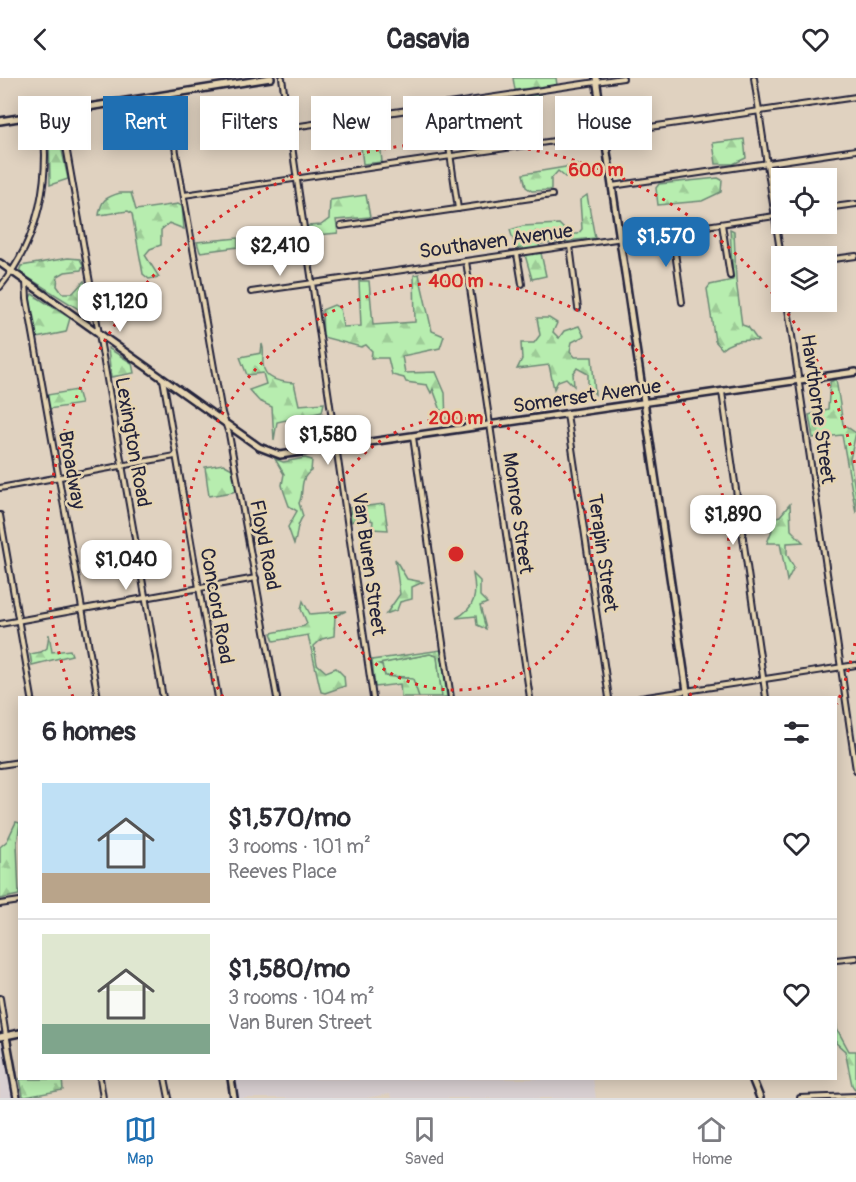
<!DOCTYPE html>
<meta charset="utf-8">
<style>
body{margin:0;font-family:Pangolin,sans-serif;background:#f7f7f7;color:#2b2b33;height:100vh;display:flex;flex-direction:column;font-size:22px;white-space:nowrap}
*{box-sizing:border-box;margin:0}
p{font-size:20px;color:#7c7c81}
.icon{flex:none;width:33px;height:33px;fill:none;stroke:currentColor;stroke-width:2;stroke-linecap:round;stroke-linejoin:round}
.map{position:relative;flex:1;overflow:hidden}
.side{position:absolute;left:18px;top:618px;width:819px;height:384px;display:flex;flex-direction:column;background:#fff;border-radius:0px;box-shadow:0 3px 15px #0003}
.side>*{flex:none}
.top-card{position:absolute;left:18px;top:18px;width:820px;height:54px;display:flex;gap:12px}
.fabs{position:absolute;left:771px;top:90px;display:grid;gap:12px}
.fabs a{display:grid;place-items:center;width:66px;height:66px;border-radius:0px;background:#fff;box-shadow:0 3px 15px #0003;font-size:30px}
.price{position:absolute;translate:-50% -51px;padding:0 14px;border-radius:12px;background:#fff;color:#222;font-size:20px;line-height:39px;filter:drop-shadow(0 2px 3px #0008)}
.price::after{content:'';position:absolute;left:50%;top:36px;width:18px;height:14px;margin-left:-9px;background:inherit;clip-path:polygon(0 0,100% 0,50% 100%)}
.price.active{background:#1f6fb2;color:#fff}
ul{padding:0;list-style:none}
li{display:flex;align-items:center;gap:18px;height:150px;padding:0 24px}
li+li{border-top:2px solid #e1e1e2}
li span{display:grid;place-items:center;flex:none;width:168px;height:120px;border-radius:0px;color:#555}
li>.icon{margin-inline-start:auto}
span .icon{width:72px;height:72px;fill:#fffc;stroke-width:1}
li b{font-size:26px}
h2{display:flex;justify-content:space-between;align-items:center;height:72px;padding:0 24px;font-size:26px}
.pill{padding:0 21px;border-radius:0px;background:#fff;box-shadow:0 3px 15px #0003;font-size:21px;line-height:54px}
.pill.active{background:#1f6fb2;color:#fff}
header{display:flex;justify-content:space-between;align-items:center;height:78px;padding:0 24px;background:#fff;font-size:27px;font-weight:700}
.tabs{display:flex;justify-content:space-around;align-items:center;height:84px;border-top:2px solid #e1e1e2;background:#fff;font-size:16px;color:#7c7c81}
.tabs a{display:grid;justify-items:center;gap:3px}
.tabs .active{color:#1f6fb2}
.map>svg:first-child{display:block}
.built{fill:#d9d0d2}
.green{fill:#b7edaf;stroke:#6c8875;stroke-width:1.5}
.forest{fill:url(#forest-firs);stroke:#6c8875;stroke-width:1.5}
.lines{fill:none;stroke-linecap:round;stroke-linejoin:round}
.street-casing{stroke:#22223b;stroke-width:8}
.secondary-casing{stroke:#22223b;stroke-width:10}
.street{stroke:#e5d4b1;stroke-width:4}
.secondary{stroke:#e5d4b1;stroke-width:5}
.ring{fill:none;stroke:#d62828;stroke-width:3;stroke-dasharray:3 6}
.labels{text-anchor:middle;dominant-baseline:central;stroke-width:5;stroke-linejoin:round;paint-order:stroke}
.street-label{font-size:20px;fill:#22223b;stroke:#e5d4b1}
.centre{fill:#d62828;stroke:#e5d4b1;stroke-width:3}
.ring-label{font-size:18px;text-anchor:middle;font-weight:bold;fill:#d62828;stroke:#e5d4b1;stroke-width:5;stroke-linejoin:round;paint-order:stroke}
</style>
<header><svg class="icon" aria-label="back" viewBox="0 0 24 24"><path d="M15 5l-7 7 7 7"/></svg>Casavia<svg class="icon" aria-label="heart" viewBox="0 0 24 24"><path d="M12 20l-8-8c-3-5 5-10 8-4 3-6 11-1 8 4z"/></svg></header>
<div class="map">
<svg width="856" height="1020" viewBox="0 0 856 1020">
<defs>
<pattern id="forest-firs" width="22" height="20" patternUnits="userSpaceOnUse" patternTransform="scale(1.5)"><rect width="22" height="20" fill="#b7edaf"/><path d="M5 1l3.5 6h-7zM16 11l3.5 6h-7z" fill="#9dcb97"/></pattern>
</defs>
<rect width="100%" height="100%" fill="#e0d2c0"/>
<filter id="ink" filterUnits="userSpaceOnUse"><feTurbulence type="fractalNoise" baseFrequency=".0167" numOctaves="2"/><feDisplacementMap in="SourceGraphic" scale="12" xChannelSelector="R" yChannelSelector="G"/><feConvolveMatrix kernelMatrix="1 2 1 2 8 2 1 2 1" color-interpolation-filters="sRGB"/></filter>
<g filter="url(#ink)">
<g class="built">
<path d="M3,964L13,1020H0V965Z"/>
<path d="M234,1001H593L596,1020H391L390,1016L366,1020H237Z"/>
</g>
<path class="green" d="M430,576L437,578L442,619H419L408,599L385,598L384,593L377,586Z"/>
<g class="forest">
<path d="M513,0H556L557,7L515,12Z"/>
<path d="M540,17L533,32L535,39L500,44L496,22Z"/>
<path d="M260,28L261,49L218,55L219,34Z"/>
<path d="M53,42L56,44L68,101L50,107L49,48Z"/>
<path d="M352,45L353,62L335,66L330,49Z"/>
<path d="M744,61L746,80L733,86H716L713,65Z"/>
<path d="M380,64L382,84L363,86L361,68Z"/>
<path d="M578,87L577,99H565L558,93L551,101V112L532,113L526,109L523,96Z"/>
<path d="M718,100L722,102L721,114L702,123L658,127L656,110L659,106Z"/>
<path d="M120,115H131L136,132L178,126L182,128L184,151L169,145L161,152V167L150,171L145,177L159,199L149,201L143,196L132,136L128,133L99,137C101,122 106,119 120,115Z"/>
<path d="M366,117L370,139L336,142L338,155L306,158L308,148L321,147L329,141L330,122Z"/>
<path d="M587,117L595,160L539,166L546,198L532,201L523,170L516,171L510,152L523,148L559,146L569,156H578L582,151L580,122Z"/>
<path d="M730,151L734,153L736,202L742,247L748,249L758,263C744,261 732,262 722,271L715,263L707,211L710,207L733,202Z"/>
<path d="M238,160V169L200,174L197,164Z"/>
<path d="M68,180L80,181L83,187L81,192L65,194L58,198L57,208L62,215H73L84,203L90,219L89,232L83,234L19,194L21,188Z"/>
<path d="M419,196L432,253L444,258L440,270L402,278L405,295L436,294L445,315L446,346L433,311L431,315L427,307L406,304L404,300L392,297L388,280H371L372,273L366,267L361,269L323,259L322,232L334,227L340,230L343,249L361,248L359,203H369L373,247L415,244L414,197Z"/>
<path d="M32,216L70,240L66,254L36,260L30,220Z"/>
<path d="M537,240H549L557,245L553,254L559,260L564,253L579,248L584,258L572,264L570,273L575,279H592L595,316L588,309V296L577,290L573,296L574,308L566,300L558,303L554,311L549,287L517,291L522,281L521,265H534L540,257Z"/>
<path d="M262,266C265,274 262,278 263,286C264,302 281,304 294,305L299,327L324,325L322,334L277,344L274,362L272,329L259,323L249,312L266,306L263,295L247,297L240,279L261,275Z"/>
<path d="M108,270L132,285L134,295L111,299Z"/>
<path d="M836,301L843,346L856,355L850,381L856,417V435L842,357L813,360L809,337L828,331L830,304Z"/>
<path d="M77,312L81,326L49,331L47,317Z"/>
<path d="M305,380L312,382L311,393C298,402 305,413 299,425L303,438C294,451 299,455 294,466L288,449L297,433L289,428L284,414L282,407L284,396L275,381L283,384Z"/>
<path d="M223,386L234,392L237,411L233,414L209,418L205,389Z"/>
<path d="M384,426L388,452L372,451L373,443L363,438L351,444L350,430Z"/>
<path d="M790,426L791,452L803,464L787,465V477L794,489L787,503L780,465H767L772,452L769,441L780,438Z"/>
<path d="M395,481L407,501L423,504L412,509V521L400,524L397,532L386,536L400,516Z"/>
<path d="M473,496L480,503V518L487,525L480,528L486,551L477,547L476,538L456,540C476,530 477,516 473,496Z"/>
<path d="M303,523L310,536L346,533L335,538L334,558L322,561L314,568L317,586L326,594L336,590L344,598L345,608L325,615L321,614L308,557L274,563L271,555L304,548L307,545L301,531Z"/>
<path d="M49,556L52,574L70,572L72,577L32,587L30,576L41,574L47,570Z"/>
<path d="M441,572L447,619H442L437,578L430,576L379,586L382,587L385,598L413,601L419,619H401L400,606L375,609L372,582Z"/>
<path d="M16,744L20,745L17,765L19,817L0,821V769L7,763Z"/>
<path d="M836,940L837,951L849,973H856V1013L852,1007L845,973L836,965Z"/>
<path d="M20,1001H62L63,1012L25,1019L23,1018Z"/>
</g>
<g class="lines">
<g class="street-casing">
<g id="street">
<path d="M282,0L373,620"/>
<path d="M754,0L782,186"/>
<path d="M166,18L222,335L229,356L277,620"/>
<path d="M443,27L458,131"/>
<path d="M60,34L163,620"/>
<path d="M226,59L623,0"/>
<path d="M612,108L856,72"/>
<path d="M184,117L856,19"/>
<path d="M826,130L856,126"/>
<path d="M722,146L730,198"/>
<path d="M341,148L552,117"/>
<path d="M672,153L682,224"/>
<path d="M243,161L304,153"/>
<path d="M570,168L578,230"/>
<path d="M517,176L522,206"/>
<path d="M826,182L856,178"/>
<path d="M466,183L530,620"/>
<path d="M26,204L27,221L98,620"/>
<path d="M0,209C40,160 51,99 42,37"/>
<path d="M251,214L782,137"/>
<path d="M787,224L856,692"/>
<path d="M163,301L218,620"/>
<path d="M722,314L766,620"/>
<path d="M567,336L609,620"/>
<path d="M413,359L451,620"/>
<path d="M0,410L175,378"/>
<path d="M0,437L32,620"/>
<path d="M0,546L256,500"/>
<path d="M640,620L856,587"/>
<path d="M0,687L20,684"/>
<path d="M0,826L20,823"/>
<path d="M836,882L856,880"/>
<path d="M0,920L6,958"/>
<path d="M100,1000L103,1020"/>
<path d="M165,1000L169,1020"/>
<path d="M800,1020L856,1018"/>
</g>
</g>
<g class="secondary-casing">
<g id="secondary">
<path d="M596,0L688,620"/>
<path d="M0,43L271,0"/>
<path d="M0,185L259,369L280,377L856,294"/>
<path d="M6,958L17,1020"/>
<path d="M0,959L20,955"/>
<path d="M231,1000L234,1020"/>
<path d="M752,1000L760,1020"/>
</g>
</g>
<use href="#street" class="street"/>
<use href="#secondary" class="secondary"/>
</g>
</g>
<g class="ring">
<circle cx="456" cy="476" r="136"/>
<path d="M223 619A273 273 0 1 1 689 619"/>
<path d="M855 565A409 409 0 0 1 837 626M73 619A409 409 0 1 1 855 387"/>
</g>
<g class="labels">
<g class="street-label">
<text transform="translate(496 163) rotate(-8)">Southaven Avenue</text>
<text transform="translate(587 318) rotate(-8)">Somerset Avenue</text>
<text transform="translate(818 331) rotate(82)">Hawthorne Street</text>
<text transform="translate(133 364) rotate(80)">Lexington Road</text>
<text transform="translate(72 392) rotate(80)">Broadway</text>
<text transform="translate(518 435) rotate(82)">Monroe Street</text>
<text transform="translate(265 467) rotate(79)">Floyd Road</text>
<text transform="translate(603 475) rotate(82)">Terapin Street</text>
<text transform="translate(369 486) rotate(82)">Van Buren Street</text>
<text transform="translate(217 528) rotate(80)">Concord Road</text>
</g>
</g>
<circle cx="456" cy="476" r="9" class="centre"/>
<g class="ring-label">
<text x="596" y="98">600 m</text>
<text x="456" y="209">400 m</text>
<text x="456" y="346">200 m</text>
</g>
</svg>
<div class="fabs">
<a><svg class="icon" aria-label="locate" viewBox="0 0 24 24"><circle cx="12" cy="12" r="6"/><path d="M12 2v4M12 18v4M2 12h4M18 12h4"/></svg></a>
<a><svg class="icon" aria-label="layers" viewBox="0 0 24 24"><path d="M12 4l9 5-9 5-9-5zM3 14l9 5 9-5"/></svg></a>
</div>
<b class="price active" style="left:666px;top:190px">$1,570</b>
<b class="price" style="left:280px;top:199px">$2,410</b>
<b class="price" style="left:120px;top:255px">$1,120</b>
<b class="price" style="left:328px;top:388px">$1,580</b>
<b class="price" style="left:733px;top:468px">$1,890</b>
<b class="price" style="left:126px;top:513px">$1,040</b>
<div class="top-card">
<a class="pill">Buy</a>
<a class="pill active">Rent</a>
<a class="pill">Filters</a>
<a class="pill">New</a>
<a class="pill">Apartment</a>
<a class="pill">House</a>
</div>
<section class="side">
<h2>6 homes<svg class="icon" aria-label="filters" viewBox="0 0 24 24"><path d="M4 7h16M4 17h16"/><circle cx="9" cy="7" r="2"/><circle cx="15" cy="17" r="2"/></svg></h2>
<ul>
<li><span style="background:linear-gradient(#bfe0f5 75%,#b9a48a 0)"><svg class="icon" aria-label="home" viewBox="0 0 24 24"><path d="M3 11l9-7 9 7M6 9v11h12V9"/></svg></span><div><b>$1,570/mo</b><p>3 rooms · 101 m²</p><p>Reeves Place</p></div><svg class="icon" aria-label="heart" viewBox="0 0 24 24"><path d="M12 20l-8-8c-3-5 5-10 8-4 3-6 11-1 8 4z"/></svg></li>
<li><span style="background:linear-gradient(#dfe7d0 75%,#7fa58c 0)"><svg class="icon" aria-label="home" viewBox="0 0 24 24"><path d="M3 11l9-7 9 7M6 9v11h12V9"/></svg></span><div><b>$1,580/mo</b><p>3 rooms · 104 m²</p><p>Van Buren Street</p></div><svg class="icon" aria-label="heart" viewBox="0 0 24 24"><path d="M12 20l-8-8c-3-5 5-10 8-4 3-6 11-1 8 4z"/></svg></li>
</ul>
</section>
</div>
<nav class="tabs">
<a class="active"><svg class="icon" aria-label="map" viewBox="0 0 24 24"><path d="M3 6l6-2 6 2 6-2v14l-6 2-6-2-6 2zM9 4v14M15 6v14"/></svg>Map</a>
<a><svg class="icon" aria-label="saved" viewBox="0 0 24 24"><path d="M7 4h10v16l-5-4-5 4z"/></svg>Saved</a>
<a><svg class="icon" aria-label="home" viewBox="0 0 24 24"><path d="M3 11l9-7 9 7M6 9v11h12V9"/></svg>Home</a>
</nav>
